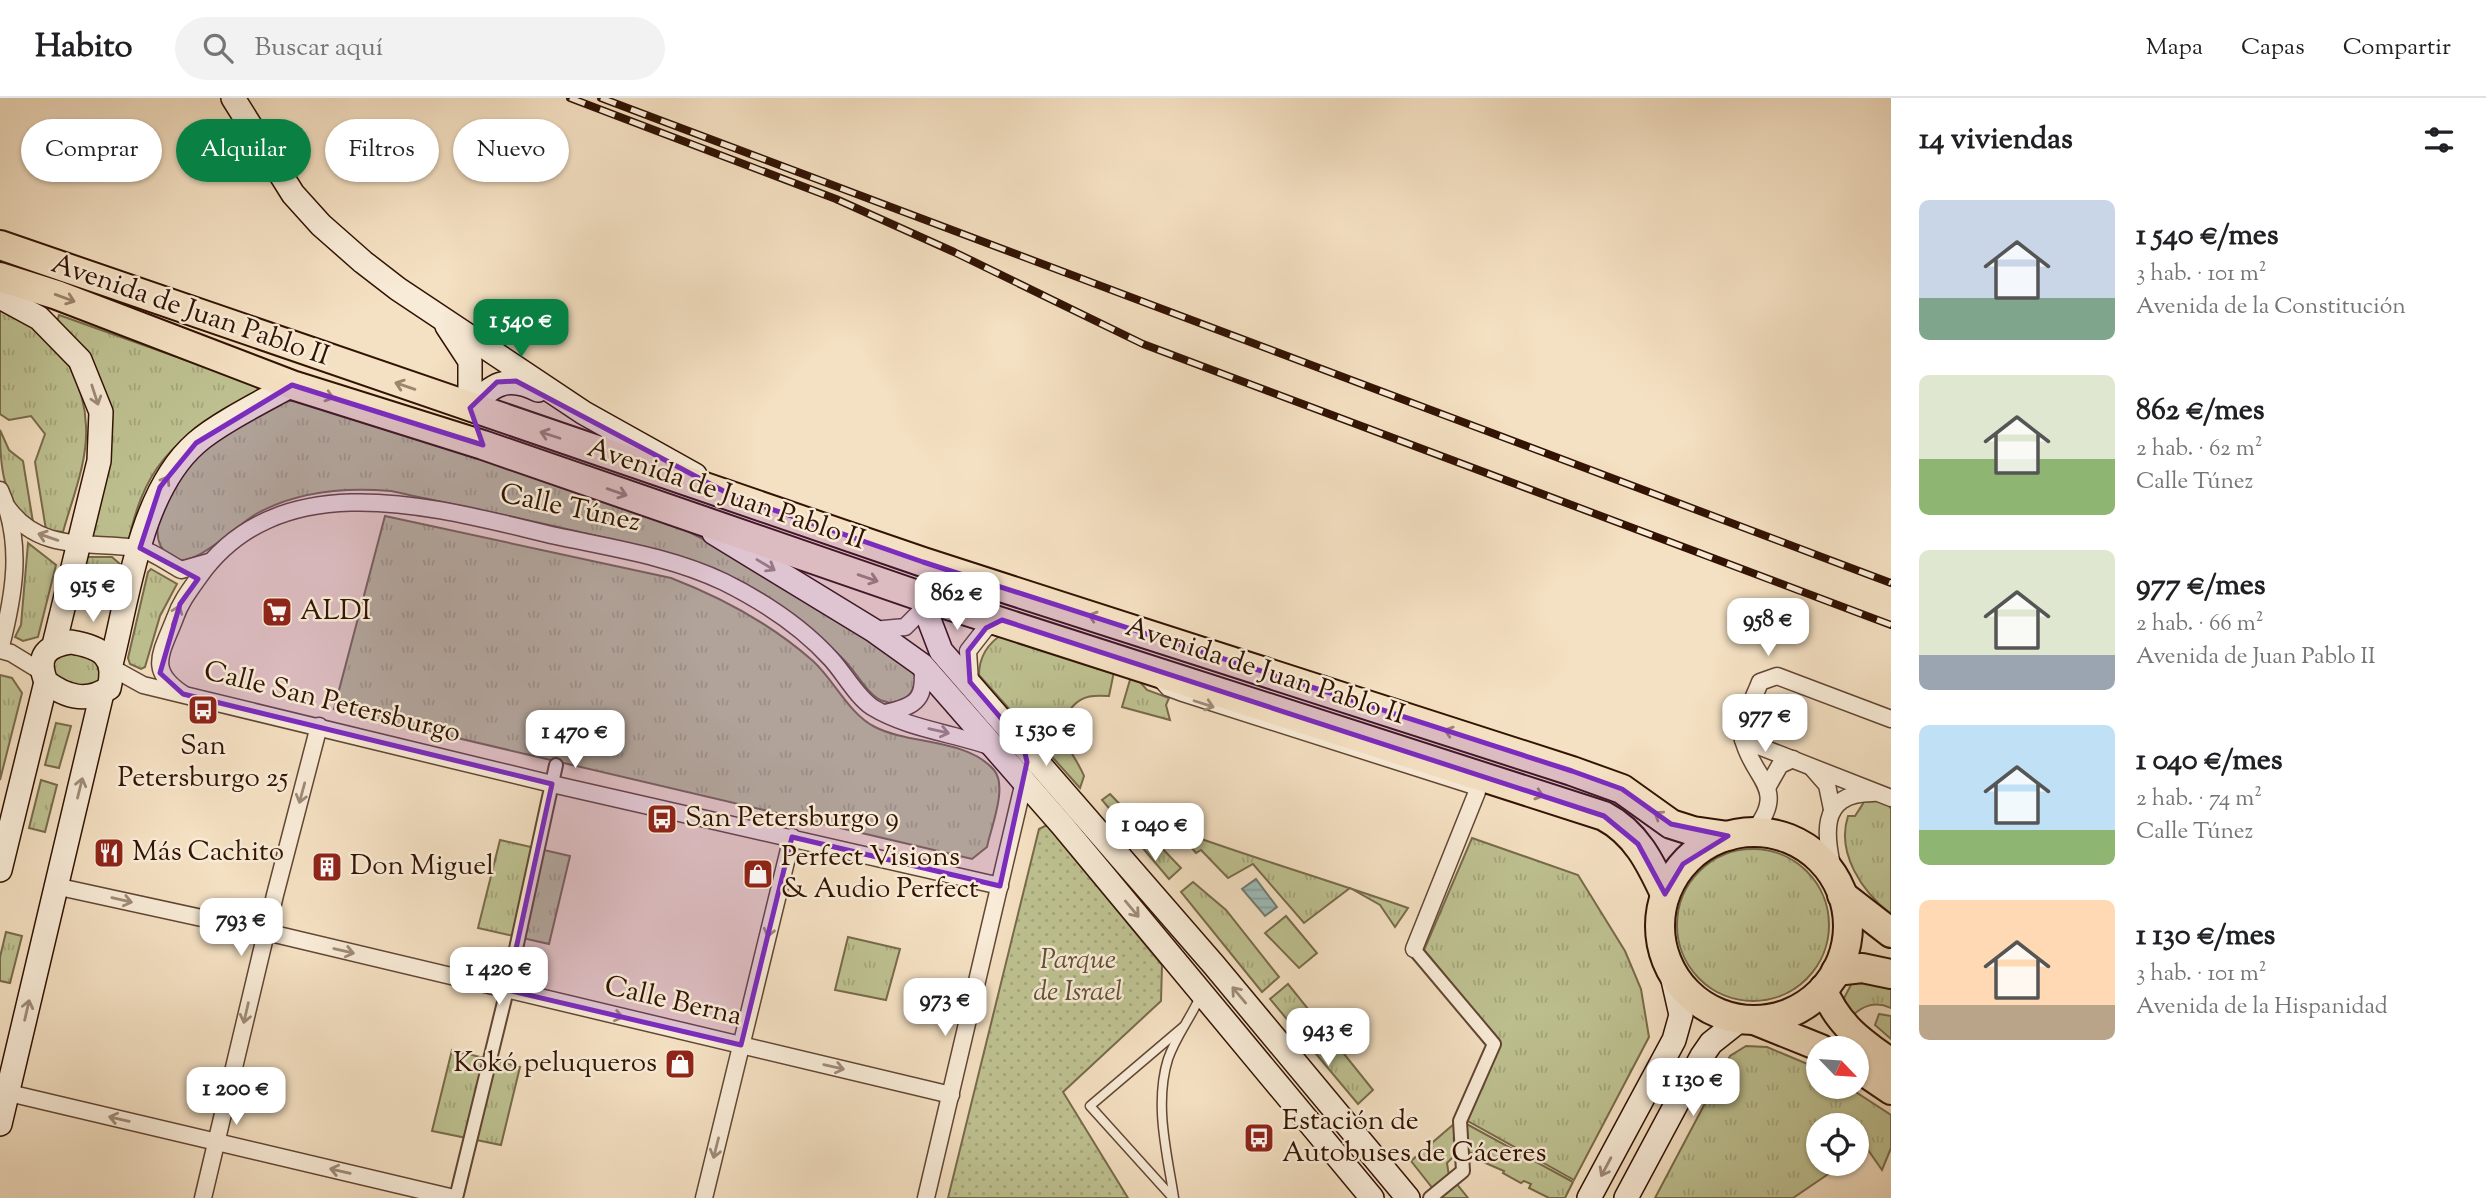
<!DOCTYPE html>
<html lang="es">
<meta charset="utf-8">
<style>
body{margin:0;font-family:"Sorts Mill Goudy",serif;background:#f2f2f2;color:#202124;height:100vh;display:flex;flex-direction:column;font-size:26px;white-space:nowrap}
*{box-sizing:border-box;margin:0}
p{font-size:23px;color:#757577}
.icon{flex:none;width:38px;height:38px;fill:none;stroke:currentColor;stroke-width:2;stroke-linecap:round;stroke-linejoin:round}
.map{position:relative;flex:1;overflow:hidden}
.side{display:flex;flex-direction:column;background:#fff;width:595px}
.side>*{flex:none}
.banner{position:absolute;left:21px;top:21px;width:665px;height:63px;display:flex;gap:14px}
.needle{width:46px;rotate:115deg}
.fabs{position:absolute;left:1806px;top:938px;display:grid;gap:14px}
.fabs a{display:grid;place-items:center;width:63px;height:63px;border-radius:50%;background:#fff;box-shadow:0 2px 5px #0004;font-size:35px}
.price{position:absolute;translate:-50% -60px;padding:0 16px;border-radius:14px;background:#fff;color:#222;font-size:23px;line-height:46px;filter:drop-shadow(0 2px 4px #0008)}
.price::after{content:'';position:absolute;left:50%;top:42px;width:21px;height:16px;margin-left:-10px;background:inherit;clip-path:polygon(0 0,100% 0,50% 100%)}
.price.on{background:#0b8043;color:#fff}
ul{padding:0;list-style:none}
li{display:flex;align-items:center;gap:21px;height:175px;padding:0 28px}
li span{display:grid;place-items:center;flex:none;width:196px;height:140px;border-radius:10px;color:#555}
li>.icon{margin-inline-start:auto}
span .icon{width:84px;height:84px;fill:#fffc;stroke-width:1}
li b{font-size:30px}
h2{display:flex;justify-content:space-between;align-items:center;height:84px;padding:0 28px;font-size:30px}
.chip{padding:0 24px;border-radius:32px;background:#fff;box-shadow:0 2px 5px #0004;font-size:24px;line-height:63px}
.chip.on{background:#0b8043;color:#fff}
header{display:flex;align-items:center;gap:42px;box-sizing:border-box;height:98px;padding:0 35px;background:#fff;border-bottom:2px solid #e0e0e0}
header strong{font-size:33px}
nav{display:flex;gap:38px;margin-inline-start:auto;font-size:24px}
.search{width:490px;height:63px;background:#f2f2f2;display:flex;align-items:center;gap:18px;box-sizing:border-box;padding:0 24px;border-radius:38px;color:#757577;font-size:26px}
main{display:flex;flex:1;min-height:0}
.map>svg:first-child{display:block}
.grass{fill:url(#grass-tufts);stroke:#786a4a;stroke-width:2}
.park{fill:url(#park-dots);stroke:#786a4a;stroke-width:2}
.pitch{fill:#bec191;stroke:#786a4a;stroke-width:2}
.water{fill:url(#water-rules);stroke:#727870;stroke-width:2}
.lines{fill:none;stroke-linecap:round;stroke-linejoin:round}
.service-casing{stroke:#624633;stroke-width:11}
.pedestrian-casing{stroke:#624633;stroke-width:16}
.minor-casing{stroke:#624633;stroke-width:19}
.secondary-casing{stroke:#321303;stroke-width:26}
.primary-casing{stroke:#321303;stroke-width:30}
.trunk-casing{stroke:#321303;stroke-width:32}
.service{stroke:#f8ebd7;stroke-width:8}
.pedestrian{stroke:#f8ebd7;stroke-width:12}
.minor{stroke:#f8ebd7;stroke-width:16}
.secondary{stroke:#f8ebd7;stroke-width:23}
.primary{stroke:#f4e0c2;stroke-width:26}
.trunk{stroke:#f4e0c2;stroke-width:28}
.rail-casing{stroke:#321303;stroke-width:8}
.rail{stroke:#f8ebd7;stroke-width:5;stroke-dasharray:16;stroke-linecap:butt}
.oneway{stroke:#9d846c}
.oneway2{stroke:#9f8a78}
.marked{fill:#7b2cbf;fill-opacity:0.2;stroke:#7b2cbf;stroke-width:5;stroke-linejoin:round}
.labels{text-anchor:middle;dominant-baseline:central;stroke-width:5;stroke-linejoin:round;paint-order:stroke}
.street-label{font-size:28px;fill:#321303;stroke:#f8ebd7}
.poi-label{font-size:28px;fill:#321303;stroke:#f8ebd7;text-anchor:start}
.park-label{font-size:28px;font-style:italic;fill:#635035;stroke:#f8ebd7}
</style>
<header>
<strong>Habito</strong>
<div class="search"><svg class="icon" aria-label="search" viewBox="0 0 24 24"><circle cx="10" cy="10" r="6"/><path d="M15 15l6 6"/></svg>Buscar aquí</div>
<nav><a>Mapa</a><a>Capas</a><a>Compartir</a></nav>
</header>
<main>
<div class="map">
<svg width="1891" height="1100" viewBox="0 0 1891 1100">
<defs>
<pattern id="grass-tufts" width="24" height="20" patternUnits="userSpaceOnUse" patternTransform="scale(1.75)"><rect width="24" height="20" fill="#bec191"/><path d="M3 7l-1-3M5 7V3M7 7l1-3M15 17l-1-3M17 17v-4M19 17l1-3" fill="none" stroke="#a4a57b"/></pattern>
<pattern id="park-dots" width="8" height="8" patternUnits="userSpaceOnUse" patternTransform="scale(1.75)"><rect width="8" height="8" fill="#bec191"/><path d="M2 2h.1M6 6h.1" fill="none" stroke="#a4a57b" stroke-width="1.8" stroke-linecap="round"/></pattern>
<pattern id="water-rules" width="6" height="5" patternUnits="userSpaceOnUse" patternTransform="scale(1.75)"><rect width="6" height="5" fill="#9cbcb8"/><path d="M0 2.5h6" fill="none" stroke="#87a19d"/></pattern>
</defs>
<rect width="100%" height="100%" fill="#f4e0c2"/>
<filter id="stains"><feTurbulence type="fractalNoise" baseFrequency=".00286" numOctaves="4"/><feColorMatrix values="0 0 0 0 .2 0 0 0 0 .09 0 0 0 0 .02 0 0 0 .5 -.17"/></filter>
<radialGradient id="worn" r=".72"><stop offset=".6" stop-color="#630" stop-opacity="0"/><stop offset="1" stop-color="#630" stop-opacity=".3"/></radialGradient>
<g class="grass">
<path d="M0,207C9,212 21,216 29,221C62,243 85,289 86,328C88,363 72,401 63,434L46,432L35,364L45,336L31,318L9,322L0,316Z"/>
<path d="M59,217L264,290C191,333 148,351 129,441L91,440L108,367L57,224Z"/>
<path d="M300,301L664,422C754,463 836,519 917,576C914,594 906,611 883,603C868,598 855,572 843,561C817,535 791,514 760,494C707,461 644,449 584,435C520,420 455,407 391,393C345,389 297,393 256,416C236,427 192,475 170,459C135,433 183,369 206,350C230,330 269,305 300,301Z"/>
<path d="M0,332L9,352L23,363L33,424C2,404 0,366 0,332Z"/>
<path d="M385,418L671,480C723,500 771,526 813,563C834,582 849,616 875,629C910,647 966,640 994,672C1008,689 991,729 987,749L972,761L334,611Z"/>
<path d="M28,445L56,467L38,539L23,543L15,539L21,527Z"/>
<path d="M85,459H112L120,466L111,509L75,500Z"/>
<path d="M151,471L177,486L160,518L145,569L141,571L130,566L128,560L148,474Z"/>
<path d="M1004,535L1115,569L1109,598C1095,597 1083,597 1073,608C1049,635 1074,653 1084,678L1080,690L979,577C979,558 988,545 1004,535Z"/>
<path d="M76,555L89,556L102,566L103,579L98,586L73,589L51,576L53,564L64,556Z"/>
<path d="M1132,575L1147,592L1169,600L1166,607L1170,622L1122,609Z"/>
<path d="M0,577L12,580L22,595L0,682Z"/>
<path d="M56,625L71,628L59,670L45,667Z"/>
<path d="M41,682L57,687L45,734L29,730Z"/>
<path d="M1110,696L1181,770L1169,781L1102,702Z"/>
<path d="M1876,703L1887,705L1891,711V816C1862,794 1836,755 1848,718H1855L1864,704Z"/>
<path d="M1176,732C1253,760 1331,783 1408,810L1395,829L1380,807L1350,790L1304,825L1253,766L1228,780L1201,752L1196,755Z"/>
<path d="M1472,740L1578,777L1625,853L1641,891L1649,939L1574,1082L1466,1022L1500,944L1424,852Z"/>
<path d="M500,742L570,758L549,846L478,830Z"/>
<circle cx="1753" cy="827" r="76"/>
<path d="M1193,784L1226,812L1279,879L1262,894L1181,794Z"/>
<path d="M6,834L22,838L10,885L0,883V859Z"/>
<path d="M848,839L900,851L886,902L835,892Z"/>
<path d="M1853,883L1891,887V910C1875,903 1863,907 1851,919L1844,900Z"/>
<path d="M1288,886L1373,992L1358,1006L1270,901Z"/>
<path d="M1879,916L1891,918V941L1875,927Z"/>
<path d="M1746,948L1767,949L1817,970L1818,989H1848L1891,1017V1050L1882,1072L1868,1052L1864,1051L1857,1056V1027H1818V1066H1843L1793,1100H1655L1730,958Z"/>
<path d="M452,952L520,969L501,1047L432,1033Z"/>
<path d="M1463,1024L1573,1084L1565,1100H1549L1529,1090L1531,1086L1524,1083L1521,1085L1503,1075L1504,1073L1476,1061L1477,1058L1469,1054L1468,1057Z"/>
<path d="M1455,1025L1457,1055L1447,1065L1449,1078L1434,1092L1411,1063Z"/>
<path d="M1456,1085L1468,1100H1440Z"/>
</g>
<path class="park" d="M1047,727L1162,867L1161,903L1063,994L1128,1100H948L1039,731Z"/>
<path class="pitch" d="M1286,818L1317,855L1299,870L1265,835Z"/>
<path class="water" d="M1256,781L1277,809L1265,818L1242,791Z"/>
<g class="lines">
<g class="service-casing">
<g id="service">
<path d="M1157,583L1166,593L1182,599L1480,694"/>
<path d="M1173,1100L1090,1008L1183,929"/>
<path d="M1174,1100C1167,1055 1154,1006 1168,961C1176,938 1190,921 1200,899"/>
</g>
</g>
<g class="pedestrian-casing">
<g id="pedestrian">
<path d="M1414,851L1494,946L1460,1023L1463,1073L1430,1100"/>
<path d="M456,1100L507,892L556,667"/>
</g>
</g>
<g class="minor-casing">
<g id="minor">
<path d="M0,392C24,445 14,498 0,552"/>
<path d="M7,409C40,455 88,443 137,450C151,452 168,465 181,472L209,464"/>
<path d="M873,532L905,529L924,510"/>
<path d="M0,552L11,555L42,574"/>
<path d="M114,571L143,587L552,686L1000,788"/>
<path d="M970,584L968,553L986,530L1002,522"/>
<path d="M183,596C147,572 161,556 175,520C180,505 189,493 199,479C282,362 440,411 556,438C612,450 672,459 724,484C762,503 802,529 831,561C844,575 856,598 872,609C908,631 953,635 992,649"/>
<path d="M885,615C918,608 926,600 922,567"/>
<path d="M1743,642L1891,700"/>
<path d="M1813,671L1827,687L1832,711"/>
<path d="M1768,688L1780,667L1793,661"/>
<path d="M1753,734C1789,690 1753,682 1743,641C1739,624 1754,601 1760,584L1777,578L1891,621"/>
<path d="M1835,781C1826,741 1815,695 1873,695"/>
<path d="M55,788L266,834L951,997"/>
<path d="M1414,851L1477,694"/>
<path d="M9,995L454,1100"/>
<path d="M203,1100L275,797L319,628"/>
<path d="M704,1100L792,739"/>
<path d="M926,1100L1025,679"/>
</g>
</g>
<g class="secondary-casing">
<g id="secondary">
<path d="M233,0L293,96L321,127L363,164L398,191L584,315L695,377"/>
<path d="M0,199L39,220L80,262L101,314L99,363L54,547"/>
<path d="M447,228L470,263V310"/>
<path d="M470,310C491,287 507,276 538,292"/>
<path d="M714,435L873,532L922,567L1062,727L1372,1100"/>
<path d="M920,498L941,553L1214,867L1408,1100"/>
<path d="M71,544C101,549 117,558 109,590C87,605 66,599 46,584C36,558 46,548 71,544Z"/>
<path d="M111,566C129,496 140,394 196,345C217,326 265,302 292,287"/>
<path d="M0,772L46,584"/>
<path d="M0,1026L102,595"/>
<path d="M1589,1100L1674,942L1681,917L1671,873"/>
<path d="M1626,1100L1702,958L1711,945L1740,922"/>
</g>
</g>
<g class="primary-casing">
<g id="primary">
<path d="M1823,890C1837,926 1861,943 1891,964"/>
<path d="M1754,923L1821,950"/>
<path d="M1857,970L1891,993"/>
</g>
</g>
<g class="trunk-casing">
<g id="trunk">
<path d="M0,147L923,464L1572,673L1622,691L1671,726L1693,733L1728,738"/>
<path d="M0,179L57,197L292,287L483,347L920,498L1604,718C1636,735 1650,764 1665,796"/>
<circle cx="1754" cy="828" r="94"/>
<path d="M1842,797L1891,835"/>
<path d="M1836,873L1862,870L1891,876"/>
</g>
</g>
<use href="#service" class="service"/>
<use href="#pedestrian" class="pedestrian"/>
<use href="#minor" class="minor"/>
<use href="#secondary" class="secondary"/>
<use href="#primary" class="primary"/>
<use href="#trunk" class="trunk"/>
<g class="rail-casing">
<g id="rail">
<path d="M570,0L836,101L954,154L1143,246L1891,527"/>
<path d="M601,0L1891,485"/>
</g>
</g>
<use href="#rail" class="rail"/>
</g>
<defs><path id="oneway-shaft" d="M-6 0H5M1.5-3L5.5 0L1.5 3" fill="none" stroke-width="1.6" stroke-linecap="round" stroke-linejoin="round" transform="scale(1.75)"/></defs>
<g class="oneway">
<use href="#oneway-shaft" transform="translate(65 200) rotate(20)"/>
<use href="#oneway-shaft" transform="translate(405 288) rotate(-161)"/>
<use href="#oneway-shaft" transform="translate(324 297) rotate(18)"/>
<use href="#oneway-shaft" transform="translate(550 337) rotate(-162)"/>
<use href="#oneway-shaft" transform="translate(617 394) rotate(19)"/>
<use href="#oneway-shaft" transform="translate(868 480) rotate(19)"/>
<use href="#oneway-shaft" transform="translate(1098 520) rotate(-162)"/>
<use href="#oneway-shaft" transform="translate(1454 635) rotate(-162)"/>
<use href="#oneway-shaft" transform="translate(1534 695) rotate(18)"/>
<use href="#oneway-shaft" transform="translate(1663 720) rotate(-147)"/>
</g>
<g class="oneway2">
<use href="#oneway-shaft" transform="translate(95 297) rotate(72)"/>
<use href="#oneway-shaft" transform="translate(163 387) rotate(-58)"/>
<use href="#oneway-shaft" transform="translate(48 439) rotate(-161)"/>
<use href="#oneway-shaft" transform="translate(766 467) rotate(31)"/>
<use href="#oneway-shaft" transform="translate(176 517) rotate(-69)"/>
<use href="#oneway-shaft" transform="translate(1204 606) rotate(18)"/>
<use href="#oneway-shaft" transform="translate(939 633) rotate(13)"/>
<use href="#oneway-shaft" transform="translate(80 690) rotate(-76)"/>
<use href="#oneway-shaft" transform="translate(302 695) rotate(105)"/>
<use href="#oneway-shaft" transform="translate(122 802) rotate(13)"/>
<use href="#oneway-shaft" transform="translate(1132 811) rotate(50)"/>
<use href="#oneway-shaft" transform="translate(770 829) rotate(104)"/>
<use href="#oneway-shaft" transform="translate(344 853) rotate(13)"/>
<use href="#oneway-shaft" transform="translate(1239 897) rotate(-130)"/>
<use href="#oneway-shaft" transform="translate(27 912) rotate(-77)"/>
<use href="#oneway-shaft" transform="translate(246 915) rotate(103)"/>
<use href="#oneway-shaft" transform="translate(613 917) rotate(13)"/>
<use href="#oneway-shaft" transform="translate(834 969) rotate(13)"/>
<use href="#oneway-shaft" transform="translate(119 1021) rotate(-167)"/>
<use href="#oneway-shaft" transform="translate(716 1050) rotate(104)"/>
<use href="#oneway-shaft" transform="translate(1606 1069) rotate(118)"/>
<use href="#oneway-shaft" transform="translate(340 1073) rotate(-167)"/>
</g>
<path class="marked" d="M516,283L731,397L923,464L1572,673L1622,691L1671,726L1728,738L1683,766L1665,796L1638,746L1604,718L1002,522L986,530L968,553L970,584L1023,646L1027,664L1000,788L792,739L741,947L507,892L552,686L183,596L160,575L180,506L198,481L140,450L160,389L196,345L292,287L483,347L470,310L497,284Z"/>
<defs>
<g id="supermarket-square" transform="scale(1.575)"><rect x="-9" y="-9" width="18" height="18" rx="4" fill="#8f2418" stroke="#f8ebd7"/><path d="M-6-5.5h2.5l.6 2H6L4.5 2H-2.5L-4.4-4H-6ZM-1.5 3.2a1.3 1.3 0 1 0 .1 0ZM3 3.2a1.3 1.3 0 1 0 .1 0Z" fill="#fff"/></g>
<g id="bus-square" transform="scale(1.575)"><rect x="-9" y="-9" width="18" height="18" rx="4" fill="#8f2418" stroke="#f8ebd7"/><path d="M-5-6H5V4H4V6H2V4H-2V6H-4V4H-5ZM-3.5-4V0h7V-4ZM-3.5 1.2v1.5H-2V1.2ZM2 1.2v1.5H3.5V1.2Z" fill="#fff"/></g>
<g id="restaurant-square" transform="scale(1.575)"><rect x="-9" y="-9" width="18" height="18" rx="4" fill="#8f2418" stroke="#f8ebd7"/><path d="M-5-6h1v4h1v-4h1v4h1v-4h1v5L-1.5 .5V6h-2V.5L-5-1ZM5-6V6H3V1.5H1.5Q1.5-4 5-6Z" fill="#fff"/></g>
<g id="building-square" transform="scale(1.575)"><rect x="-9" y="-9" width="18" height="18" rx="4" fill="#8f2418" stroke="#f8ebd7"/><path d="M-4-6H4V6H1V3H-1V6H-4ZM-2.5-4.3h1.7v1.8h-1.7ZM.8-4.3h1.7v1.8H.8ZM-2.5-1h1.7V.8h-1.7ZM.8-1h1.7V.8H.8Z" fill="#fff"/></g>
<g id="shop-square" transform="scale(1.575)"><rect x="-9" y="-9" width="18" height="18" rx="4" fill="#8f2418" stroke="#f8ebd7"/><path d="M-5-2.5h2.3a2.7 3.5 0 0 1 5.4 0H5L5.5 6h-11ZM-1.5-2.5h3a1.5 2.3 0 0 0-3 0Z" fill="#fff"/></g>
</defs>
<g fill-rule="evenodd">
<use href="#supermarket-square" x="277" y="514"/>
<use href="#bus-square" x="203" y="612"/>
<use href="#bus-square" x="662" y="721"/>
<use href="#restaurant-square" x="109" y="755"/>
<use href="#building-square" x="327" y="769"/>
<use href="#shop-square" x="758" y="776"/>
<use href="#shop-square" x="680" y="966"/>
<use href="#bus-square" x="1259" y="1040"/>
</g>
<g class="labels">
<g class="street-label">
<text transform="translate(190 213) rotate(19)">Avenida de Juan Pablo II</text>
<text transform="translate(726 397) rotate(19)">Avenida de Juan Pablo II</text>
<text transform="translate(570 411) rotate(12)">Calle Túnez</text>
<text transform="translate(1265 574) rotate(18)">Avenida de Juan Pablo II</text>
<text transform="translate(332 605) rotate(14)">Calle San Petersburgo</text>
<text transform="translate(673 904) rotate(13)">Calle Berna</text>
</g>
<g class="poi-label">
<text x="300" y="514">ALDI</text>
<text x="203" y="649" text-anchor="middle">San<tspan x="203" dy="32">Petersburgo 25</tspan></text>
<text x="685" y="721">San Petersburgo 9</text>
<text x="132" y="755">Más Cachito</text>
<text x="781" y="760">Perfect Visions<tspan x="781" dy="32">&amp; Audio Perfect</tspan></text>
<text x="350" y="769">Don Miguel</text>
<text x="657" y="966" text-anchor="end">Kokó peluqueros</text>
<text x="1282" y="1024">Estación de<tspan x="1282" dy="32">Autobuses de Cáceres</tspan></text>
</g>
<g class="park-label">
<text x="1078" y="863">Parque<tspan x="1078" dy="32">de Israel</tspan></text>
</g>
</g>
<rect width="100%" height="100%" filter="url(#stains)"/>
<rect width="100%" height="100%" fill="url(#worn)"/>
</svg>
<div class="fabs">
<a><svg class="needle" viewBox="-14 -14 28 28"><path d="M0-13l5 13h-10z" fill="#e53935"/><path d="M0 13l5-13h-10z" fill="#757577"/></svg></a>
<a><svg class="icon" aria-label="locate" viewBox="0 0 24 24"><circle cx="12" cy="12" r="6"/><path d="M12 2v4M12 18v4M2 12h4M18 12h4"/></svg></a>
</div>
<b class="price on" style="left:521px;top:261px">1 540 €</b>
<b class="price" style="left:93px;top:526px">915 €</b>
<b class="price" style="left:957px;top:534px">862 €</b>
<b class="price" style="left:1768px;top:560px">958 €</b>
<b class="price" style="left:1765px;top:656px">977 €</b>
<b class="price" style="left:1046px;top:670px">1 530 €</b>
<b class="price" style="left:575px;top:672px">1 470 €</b>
<b class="price" style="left:1155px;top:765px">1 040 €</b>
<b class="price" style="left:241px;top:860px">793 €</b>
<b class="price" style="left:499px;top:909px">1 420 €</b>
<b class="price" style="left:945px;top:940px">973 €</b>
<b class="price" style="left:1328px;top:970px">943 €</b>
<b class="price" style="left:1693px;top:1020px">1 130 €</b>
<b class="price" style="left:236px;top:1029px">1 200 €</b>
<div class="banner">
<a class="chip">Comprar</a>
<a class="chip on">Alquilar</a>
<a class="chip">Filtros</a>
<a class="chip">Nuevo</a>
</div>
</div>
<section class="side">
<h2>14 viviendas<svg class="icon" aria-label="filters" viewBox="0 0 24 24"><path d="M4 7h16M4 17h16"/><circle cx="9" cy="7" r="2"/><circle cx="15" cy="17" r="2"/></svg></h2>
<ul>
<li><span style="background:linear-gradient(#c9d6e8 70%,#7fa58c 0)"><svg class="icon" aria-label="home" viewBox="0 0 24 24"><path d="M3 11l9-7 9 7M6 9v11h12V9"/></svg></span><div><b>1 540 €/mes</b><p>3 hab. · 101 m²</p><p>Avenida de la Constitución</p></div></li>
<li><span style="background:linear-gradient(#dfe7d0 60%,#8fb573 0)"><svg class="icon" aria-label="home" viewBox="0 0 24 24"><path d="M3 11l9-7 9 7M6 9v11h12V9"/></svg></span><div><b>862 €/mes</b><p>2 hab. · 62 m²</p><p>Calle Túnez</p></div></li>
<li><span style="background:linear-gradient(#dfe7d0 75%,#9aa5b1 0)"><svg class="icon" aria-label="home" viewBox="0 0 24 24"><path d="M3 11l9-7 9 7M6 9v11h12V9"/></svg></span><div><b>977 €/mes</b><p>2 hab. · 66 m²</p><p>Avenida de Juan Pablo II</p></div></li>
<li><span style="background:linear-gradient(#bfe0f5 75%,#8fb573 0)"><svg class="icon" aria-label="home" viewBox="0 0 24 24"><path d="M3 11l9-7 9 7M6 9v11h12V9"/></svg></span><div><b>1 040 €/mes</b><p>2 hab. · 74 m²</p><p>Calle Túnez</p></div></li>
<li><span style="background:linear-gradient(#ffd9b3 75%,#b9a48a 0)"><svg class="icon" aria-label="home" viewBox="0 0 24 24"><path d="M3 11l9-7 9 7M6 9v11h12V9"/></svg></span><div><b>1 130 €/mes</b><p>3 hab. · 101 m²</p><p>Avenida de la Hispanidad</p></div></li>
</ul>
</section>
</main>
